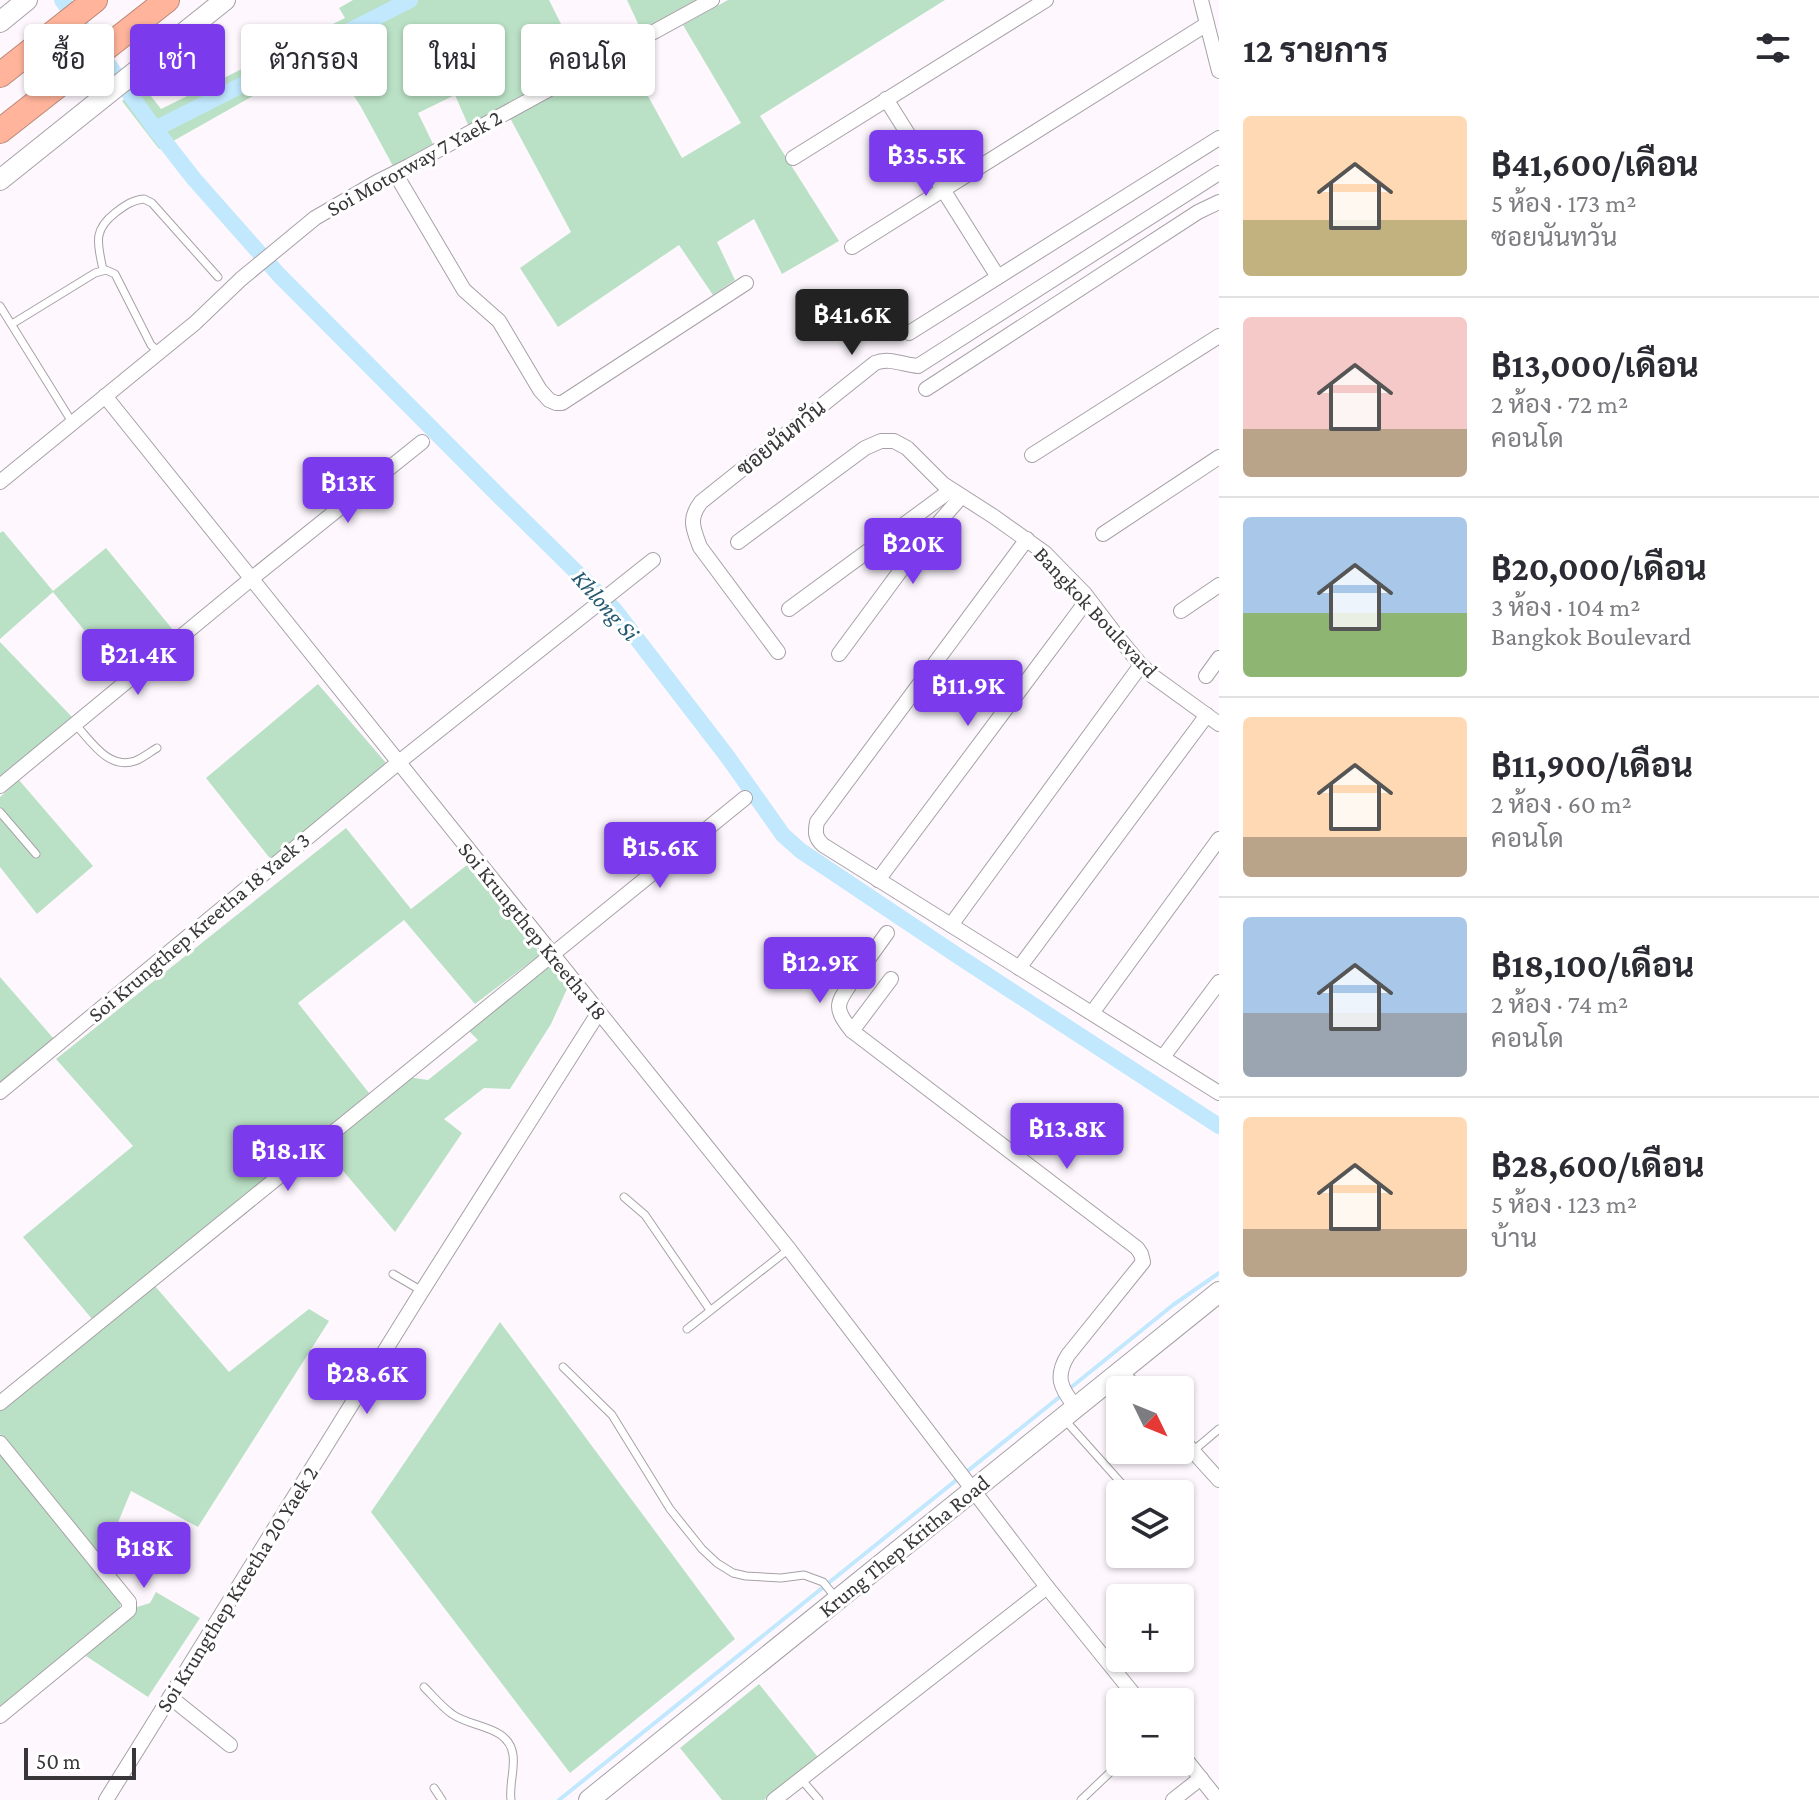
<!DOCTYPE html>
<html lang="th">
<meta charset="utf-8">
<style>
body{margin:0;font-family:"Crimson Pro",Sarabun,serif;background:#f2f2f3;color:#2b2b33;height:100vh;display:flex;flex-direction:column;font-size:30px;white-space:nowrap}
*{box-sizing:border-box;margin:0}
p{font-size:26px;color:#7c7c81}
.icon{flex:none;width:44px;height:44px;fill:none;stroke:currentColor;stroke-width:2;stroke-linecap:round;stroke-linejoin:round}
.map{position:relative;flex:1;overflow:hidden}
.drawer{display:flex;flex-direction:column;background:#fff;width:600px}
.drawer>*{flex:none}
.top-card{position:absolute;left:24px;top:24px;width:760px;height:72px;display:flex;gap:16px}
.needle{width:52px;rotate:133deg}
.buttons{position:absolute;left:1106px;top:1376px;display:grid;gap:16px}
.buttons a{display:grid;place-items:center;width:88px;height:88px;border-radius:8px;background:#fff;box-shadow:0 2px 6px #0004;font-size:40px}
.scale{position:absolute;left:24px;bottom:20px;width:112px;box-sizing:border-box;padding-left:8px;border:4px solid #383638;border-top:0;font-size:22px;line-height:28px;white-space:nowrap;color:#383638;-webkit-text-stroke:6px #fff;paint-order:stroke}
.price{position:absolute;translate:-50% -68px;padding:0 18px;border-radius:8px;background:#7c3aed;color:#fff;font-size:26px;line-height:52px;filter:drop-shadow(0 2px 4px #0008)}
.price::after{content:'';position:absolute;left:50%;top:48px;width:24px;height:18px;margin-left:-12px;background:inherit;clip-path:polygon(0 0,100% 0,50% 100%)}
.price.current{background:#222;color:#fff}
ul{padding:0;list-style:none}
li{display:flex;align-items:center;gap:24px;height:200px;padding:0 24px}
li+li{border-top:2px solid #e1e1e2}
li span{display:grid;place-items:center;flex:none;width:224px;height:160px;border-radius:8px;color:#555}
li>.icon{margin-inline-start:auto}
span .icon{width:96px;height:96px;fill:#fffc;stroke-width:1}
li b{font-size:34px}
h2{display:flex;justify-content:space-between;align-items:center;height:96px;padding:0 24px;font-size:34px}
.chip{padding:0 28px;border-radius:8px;background:#fff;box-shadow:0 2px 6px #0004;font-size:28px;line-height:72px}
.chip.current{background:#7c3aed;color:#fff}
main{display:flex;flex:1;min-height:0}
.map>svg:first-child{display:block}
.green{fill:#bae1c5}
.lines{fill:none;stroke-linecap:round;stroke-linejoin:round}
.stream{stroke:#c1e8fd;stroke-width:4}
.canal{stroke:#c1e8fd;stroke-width:16}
.street-tunnel{stroke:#d6d1d6;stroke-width:14;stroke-dasharray:14 7;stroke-linecap:butt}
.lane-casing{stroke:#a7a1a7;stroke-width:9}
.street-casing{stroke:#a7a1a7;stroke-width:16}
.secondary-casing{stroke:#a7a1a7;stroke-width:22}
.highway-casing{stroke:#b98878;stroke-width:26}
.lane{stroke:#fff;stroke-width:7}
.street{stroke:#fff;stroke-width:14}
.secondary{stroke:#fff;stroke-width:20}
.highway{stroke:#ffb49b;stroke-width:24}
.labels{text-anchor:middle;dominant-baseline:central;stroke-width:6;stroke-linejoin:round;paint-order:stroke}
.street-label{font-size:22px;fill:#383638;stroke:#fff}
.water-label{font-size:24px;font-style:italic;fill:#255971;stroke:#fff}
</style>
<main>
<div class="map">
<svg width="1219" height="1800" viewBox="0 0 1219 1800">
<rect width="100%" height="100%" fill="#fef8fe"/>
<g class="green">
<path d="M353,0H549L581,64L469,127L455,95L418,113L433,144L393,166L361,107L327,54L159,149L122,101L143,86L161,109L345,18L339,8Z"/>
<path d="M627,0H696L641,30Z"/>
<path d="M728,0H945L760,116L839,241L782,274L754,219L717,242L735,280L713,295L679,245L558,327L520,268L571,232L510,118L626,56L682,158L741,123L683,25Z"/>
<path d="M3,531L53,591L106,548L178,636L124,679L53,592L0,639V533Z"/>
<path d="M0,642L73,718L0,779Z"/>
<path d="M318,684L387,764L272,861L206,778Z"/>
<path d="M19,780L93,866L37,914L0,867V797Z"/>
<path d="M346,828L411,909L467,865L541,954L475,1004L404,920L298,1003L369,1093L316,1139L92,1319L23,1237L133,1146L56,1059Z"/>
<path d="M548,962L567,989L551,1024L510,1089L484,1088L444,1119L462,1133L395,1232L322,1146L408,1077L428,1080L478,1040L467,1029Z"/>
<path d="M0,977L54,1039L0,1085Z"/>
<path d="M155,1286L229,1372L309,1309L329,1321L198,1527L131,1491L103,1559L0,1434V1411Z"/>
<path d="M500,1322L735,1639L570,1773L371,1512Z"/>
<path d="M0,1454L121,1602L118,1614L0,1710Z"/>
<path d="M156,1592L200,1618L148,1697L86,1656L137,1607L150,1603Z"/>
<path d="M759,1684L818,1757L764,1800H722L680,1748Z"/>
</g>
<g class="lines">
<g class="stream">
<path d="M1069,1389L1173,1305L1219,1273"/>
<path d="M559,1800L1062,1395"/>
</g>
<g class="canal">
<path d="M62,0L155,129L194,179L279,275L500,497L614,609L727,756L783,835L801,851L961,958L1219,1126"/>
<path d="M155,129L410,0"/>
</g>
<path class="street-tunnel" d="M855,977L869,958"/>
<g class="lane-casing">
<g id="lane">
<path d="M103,270C98,244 92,231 115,213C124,206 132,200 144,199L152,203L218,277"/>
<path d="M0,306L72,422"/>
<path d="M12,324L95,273L106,270L115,274L151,345L158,351"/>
<path d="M75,724C91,741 108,770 135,761C143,758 150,752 157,748"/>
<path d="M0,812L36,854"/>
<path d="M624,1197L645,1215L710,1310"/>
<path d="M393,1274L422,1291"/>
<path d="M687,1329L789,1249"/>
<path d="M563,1367L612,1415L670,1509L702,1549L717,1563L733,1573L746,1576L781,1578L804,1575L823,1582L836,1598"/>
<path d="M344,1368L366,1381"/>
<path d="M1064,1419L1131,1494"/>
<path d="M1193,1451L1219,1429"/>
<path d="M424,1687C433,1696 442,1707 452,1714C471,1728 509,1725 513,1755C515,1770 509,1785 511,1800"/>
<path d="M801,1779L819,1800"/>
<path d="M434,1788L442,1800"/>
<path d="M1081,1800L1121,1762"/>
</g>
</g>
<g class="street-casing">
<g id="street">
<path d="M1201,0L1219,71"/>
<path d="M886,99L998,277"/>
<path d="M793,158L1046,0"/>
<path d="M395,173L464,290L499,321L540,390L549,400L556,403H562L746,283"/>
<path d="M852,247L1207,24"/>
<path d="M909,333L1219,138"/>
<path d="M926,389L1198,212L1219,202"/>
<path d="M105,396L789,1249L1047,1587L1140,1702"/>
<path d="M1032,455L1219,336"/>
<path d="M0,482L195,323L241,279L315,218L377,182L409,166L712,0"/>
<path d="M1103,534L1219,457"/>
<path d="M1027,539L817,822C815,832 815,838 823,845L1219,1093"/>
<path d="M738,542L865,448L881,441H894L907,448L943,484L993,516L1045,553L1085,594L1117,636L1141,665L1154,677L1219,724"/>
<path d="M789,609L951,490"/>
<path d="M1181,611L1219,585"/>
<path d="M778,652L700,547C693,528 688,519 701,502L875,363C889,357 904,365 918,366L1219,173"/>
<path d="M839,654L921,543L961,497"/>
<path d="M1206,676L1219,658"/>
<path d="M0,786L251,579L422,442"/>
<path d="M878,880L1088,599"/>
<path d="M951,925L1141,665"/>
<path d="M869,958L887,933"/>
<path d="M1019,968L1207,715"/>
<path d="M891,979L852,1031L1137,1248L1141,1254L1143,1262L1139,1267L1068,1355C1055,1376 1060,1388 1075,1406"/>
<path d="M1092,1013L1219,839"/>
<path d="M852,1031C831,1005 838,1003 855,977"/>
<path d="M1163,1057L1219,982"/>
<path d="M0,1092L399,762L653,560"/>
<path d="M1120,1371L1138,1390"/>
<path d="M0,1403L745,798"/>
<path d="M1180,1437L1219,1480"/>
<path d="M0,1443L129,1602V1610L0,1716"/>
<path d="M170,1697L230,1745"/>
<path d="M1180,1752L1218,1800"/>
<path d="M106,1800L422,1291L599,1012"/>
<path d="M774,1800L1047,1587"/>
<path d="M1173,1800L1201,1778"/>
</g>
</g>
<g class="secondary-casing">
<g id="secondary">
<path d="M0,22L27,0"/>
<path d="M0,180L225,0"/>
<path d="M589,1800L1219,1292"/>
</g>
</g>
<g class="highway-casing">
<g id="highway">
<path d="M0,75L95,0"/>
<path d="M0,131L167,0"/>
</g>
</g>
<use href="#lane" class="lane"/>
<use href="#street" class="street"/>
<use href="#secondary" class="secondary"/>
<use href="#highway" class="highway"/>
</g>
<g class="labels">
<g class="street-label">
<text transform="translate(414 163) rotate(-29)">Soi Motorway 7 Yaek 2</text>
<text transform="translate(781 438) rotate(-39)">ซอยนันทวัน</text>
<text transform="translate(1096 612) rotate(47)">Bangkok Boulevard</text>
<text transform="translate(199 927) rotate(-40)">Soi Krungthep Kreetha 18 Yaek 3</text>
<text transform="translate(533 931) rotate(51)">Soi Krungthep Kreetha 18</text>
<text transform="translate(904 1546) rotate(-39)">Krung Thep Kritha Road</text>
<text transform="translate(237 1589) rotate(-58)">Soi Krungthep Kreetha 20 Yaek 2</text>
</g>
<g class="water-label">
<text transform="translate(606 605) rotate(48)">Khlong Si</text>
</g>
</g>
</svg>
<div class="buttons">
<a><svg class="needle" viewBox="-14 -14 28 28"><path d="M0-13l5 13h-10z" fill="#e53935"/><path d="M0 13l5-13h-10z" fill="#7c7c81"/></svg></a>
<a><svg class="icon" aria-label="layers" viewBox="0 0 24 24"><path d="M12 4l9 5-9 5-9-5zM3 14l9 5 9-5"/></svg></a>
<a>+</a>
<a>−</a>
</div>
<div class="scale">50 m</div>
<b class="price" style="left:926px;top:198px">฿35.5K</b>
<b class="price current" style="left:852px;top:357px">฿41.6K</b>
<b class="price" style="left:348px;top:525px">฿13K</b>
<b class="price" style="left:913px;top:586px">฿20K</b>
<b class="price" style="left:138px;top:697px">฿21.4K</b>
<b class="price" style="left:968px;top:728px">฿11.9K</b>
<b class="price" style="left:660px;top:890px">฿15.6K</b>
<b class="price" style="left:820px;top:1005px">฿12.9K</b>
<b class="price" style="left:1067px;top:1171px">฿13.8K</b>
<b class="price" style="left:288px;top:1193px">฿18.1K</b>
<b class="price" style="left:367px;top:1416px">฿28.6K</b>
<b class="price" style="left:144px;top:1590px">฿18K</b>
<div class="top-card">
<a class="chip">ซื้อ</a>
<a class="chip current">เช่า</a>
<a class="chip">ตัวกรอง</a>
<a class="chip">ใหม่</a>
<a class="chip">คอนโด</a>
</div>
</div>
<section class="drawer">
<h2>12 รายการ<svg class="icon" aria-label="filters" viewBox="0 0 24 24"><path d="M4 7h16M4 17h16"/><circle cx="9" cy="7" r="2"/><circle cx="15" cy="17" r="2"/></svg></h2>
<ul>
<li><span style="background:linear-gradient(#ffd9b3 65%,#c2b280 0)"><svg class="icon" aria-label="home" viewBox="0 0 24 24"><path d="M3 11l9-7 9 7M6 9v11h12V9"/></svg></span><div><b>฿41,600/เดือน</b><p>5 ห้อง · 173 m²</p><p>ซอยนันทวัน</p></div></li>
<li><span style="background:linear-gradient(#f6c9c9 70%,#b9a48a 0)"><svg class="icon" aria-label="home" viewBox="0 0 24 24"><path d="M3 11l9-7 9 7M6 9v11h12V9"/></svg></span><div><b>฿13,000/เดือน</b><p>2 ห้อง · 72 m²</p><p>คอนโด</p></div></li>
<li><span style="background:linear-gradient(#a9c7e8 60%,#8fb573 0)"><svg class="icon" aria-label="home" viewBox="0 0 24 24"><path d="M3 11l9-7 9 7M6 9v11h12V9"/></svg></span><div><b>฿20,000/เดือน</b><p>3 ห้อง · 104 m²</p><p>Bangkok Boulevard</p></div></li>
<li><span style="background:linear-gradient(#ffd9b3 75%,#b9a48a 0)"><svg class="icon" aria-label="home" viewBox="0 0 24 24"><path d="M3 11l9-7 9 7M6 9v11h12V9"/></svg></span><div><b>฿11,900/เดือน</b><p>2 ห้อง · 60 m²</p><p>คอนโด</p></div></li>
<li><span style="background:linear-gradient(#a9c7e8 60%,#9aa5b1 0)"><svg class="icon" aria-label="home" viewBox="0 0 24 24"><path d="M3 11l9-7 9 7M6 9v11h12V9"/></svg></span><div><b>฿18,100/เดือน</b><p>2 ห้อง · 74 m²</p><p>คอนโด</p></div></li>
<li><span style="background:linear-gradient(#ffd9b3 70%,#b9a48a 0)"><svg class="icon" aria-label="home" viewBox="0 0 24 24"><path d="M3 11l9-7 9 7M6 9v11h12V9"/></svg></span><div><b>฿28,600/เดือน</b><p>5 ห้อง · 123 m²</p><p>บ้าน</p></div></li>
</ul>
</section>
</main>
